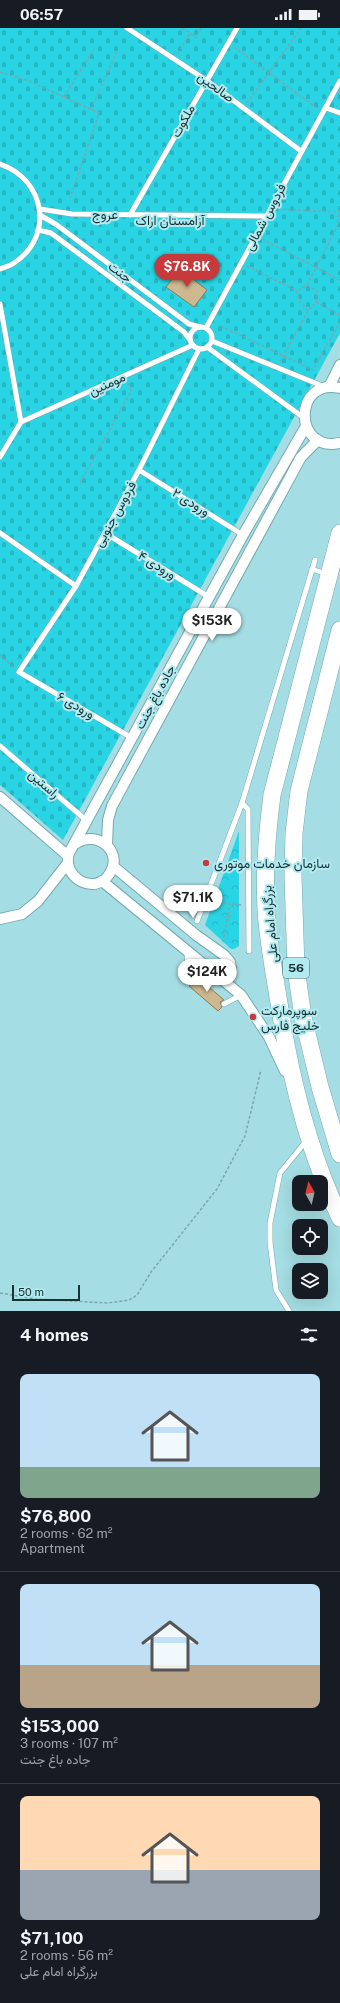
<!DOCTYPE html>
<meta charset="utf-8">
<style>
body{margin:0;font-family:"Public Sans",Vazirmatn,sans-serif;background:#20242c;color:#f1f3f6;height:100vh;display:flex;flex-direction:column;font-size:15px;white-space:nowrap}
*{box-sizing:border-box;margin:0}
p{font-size:13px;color:#9ea1a6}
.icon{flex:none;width:22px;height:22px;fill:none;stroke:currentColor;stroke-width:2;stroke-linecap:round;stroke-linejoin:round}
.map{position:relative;height:1283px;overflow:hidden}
.details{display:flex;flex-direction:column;background:#171b24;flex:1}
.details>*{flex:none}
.needle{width:26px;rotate:352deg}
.controls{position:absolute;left:292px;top:1147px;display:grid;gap:8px}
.controls a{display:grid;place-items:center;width:36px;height:36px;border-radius:8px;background:#171b24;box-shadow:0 4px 16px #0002;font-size:20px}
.scale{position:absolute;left:12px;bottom:10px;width:68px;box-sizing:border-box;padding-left:4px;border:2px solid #1a3133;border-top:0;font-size:11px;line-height:14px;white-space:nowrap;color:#1a3133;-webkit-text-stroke:3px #b1ebf1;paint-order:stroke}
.price{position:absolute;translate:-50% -34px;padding:0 9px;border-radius:14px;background:#fff;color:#222;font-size:13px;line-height:26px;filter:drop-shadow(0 1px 2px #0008)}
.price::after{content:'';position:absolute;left:50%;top:24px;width:12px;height:9px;margin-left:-6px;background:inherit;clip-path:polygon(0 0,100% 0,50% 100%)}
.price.selected{background:#c8393c;color:#fff}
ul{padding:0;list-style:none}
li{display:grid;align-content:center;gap:8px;height:212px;padding:0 20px}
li+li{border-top:1px solid #363941}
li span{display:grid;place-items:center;height:124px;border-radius:8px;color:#555}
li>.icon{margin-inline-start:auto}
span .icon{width:72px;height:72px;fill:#fffc;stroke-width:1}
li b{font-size:17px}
h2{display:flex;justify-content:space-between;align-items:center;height:48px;padding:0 20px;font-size:17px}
.status{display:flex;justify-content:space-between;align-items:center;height:28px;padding:0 20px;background:#171b24;direction:ltr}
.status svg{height:11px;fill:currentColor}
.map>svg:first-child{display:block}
.cemetery{fill:url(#cemetery-stones)}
.park{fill:url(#park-crowns)}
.building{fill:#cdb890;stroke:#8d7953}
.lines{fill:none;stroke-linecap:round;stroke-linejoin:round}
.service-casing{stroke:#73abb1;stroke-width:6}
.minor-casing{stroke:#73abb1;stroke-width:12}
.trunk-casing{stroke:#73abb1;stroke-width:18}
.path{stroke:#79a7ac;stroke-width:1.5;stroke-dasharray:3 2;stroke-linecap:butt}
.service{stroke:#fff;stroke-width:5}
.minor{stroke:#fff;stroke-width:10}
.trunk{stroke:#fff;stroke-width:17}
.poi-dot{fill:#c8393c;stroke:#b1ebf1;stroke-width:1.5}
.labels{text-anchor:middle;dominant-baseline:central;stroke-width:4;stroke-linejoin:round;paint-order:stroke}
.shield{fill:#b1ebf1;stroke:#47696c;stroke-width:1}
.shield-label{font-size:12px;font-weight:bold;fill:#1a3133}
.street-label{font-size:13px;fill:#1a3133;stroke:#b1ebf1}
.park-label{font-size:13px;fill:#142f32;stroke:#b1ebf1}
.poi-label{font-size:13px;fill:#1a3133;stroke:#b1ebf1;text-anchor:start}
</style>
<div class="status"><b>06:57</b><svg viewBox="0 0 49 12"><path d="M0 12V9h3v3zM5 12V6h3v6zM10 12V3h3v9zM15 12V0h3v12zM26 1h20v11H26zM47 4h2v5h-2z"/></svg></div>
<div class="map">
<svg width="340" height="1283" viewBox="0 0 340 1283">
<defs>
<pattern id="cemetery-stones" width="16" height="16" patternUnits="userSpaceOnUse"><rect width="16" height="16" fill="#29d5e4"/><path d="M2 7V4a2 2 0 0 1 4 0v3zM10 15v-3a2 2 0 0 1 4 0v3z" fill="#24b7c4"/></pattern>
<pattern id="park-crowns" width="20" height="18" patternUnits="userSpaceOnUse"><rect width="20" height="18" fill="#29d5e4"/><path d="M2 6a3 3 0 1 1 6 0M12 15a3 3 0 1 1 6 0" fill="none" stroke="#24b7c4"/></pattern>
</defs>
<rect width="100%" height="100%" fill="#a4dde3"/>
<path class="cemetery" d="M0,0H340V305L63,812L0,757Z"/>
<path class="park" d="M239,803V918L234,921H231L205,897Z"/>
<g class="building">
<path d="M180,241L207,262L194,279L166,259Z"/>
<path d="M195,947L224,972L220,974L222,979L218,983L189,958L192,956Z"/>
</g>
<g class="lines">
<g class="service-casing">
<g id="service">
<path d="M127,0L206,52L301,123"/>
<path d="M326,80L340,85"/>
<path d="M0,136C45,151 55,208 14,235C10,238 5,239 0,241"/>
<path d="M40,181L72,186L266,188"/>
<path d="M40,187L57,197L189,296L200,299"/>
<path d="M130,187L237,0"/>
<path d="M38,202L51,205L184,304L190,312"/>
<path d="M0,276L21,394"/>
<circle cx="201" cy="310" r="11"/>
<path d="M206,300L340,53"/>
<path d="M212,313L325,359"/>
<path d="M207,319L304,390"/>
<path d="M21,394L193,317"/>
<path d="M0,429L21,394"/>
<path d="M139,442L243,507"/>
<path d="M0,505L76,558"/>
<path d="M105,505L209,569"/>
<path d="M312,541L326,546"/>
<path d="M132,710L19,644L76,558L139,442L199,321"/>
<path d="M0,718L87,793"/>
<path d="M242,775L248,781L249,923"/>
<path d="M197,893L242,775L315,532"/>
<path d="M187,924L189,954"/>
<path d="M224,976L241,967"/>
<path d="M289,1283L276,1262L270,1214V1195L280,1145L307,1112"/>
</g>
</g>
<g class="minor-casing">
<g id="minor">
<path d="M329,359L340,337"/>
<path d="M340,360C293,349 293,425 340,415"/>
<path d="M0,769L68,828"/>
<path d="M75,816C95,801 124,822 110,845C96,869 61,850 69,825L243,507L306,398"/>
<path d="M107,817L108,792L112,778L301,429L318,412"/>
<path d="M113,838L196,907L224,927L230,934L231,940L221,949"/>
<path d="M102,853L241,967L269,1009L285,1043"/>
<path d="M0,891L22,886L38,873L67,836"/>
</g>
</g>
<g class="trunk-casing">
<g id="trunk">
<path d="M340,505L272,767C267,805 264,844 266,882C268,913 274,944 279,975C290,1049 308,1122 340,1190"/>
<path d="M340,602L299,763L294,805L293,848L296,941L303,989L320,1059L340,1126"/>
</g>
</g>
<g class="path">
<path d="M182,0L190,5"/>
<path d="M234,19L318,81"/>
<path d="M178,26L190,5L196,10L201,0"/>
<path d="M0,44L29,53L99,85L70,170"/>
<path d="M64,69L94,21"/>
<path d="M247,75L301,0"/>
<path d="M91,81L117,23"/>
<path d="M278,181L338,184"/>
<path d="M262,211L340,252"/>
<path d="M247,238L297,263"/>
<path d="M307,257L337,199L340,179"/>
<path d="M307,257L317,263L316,274L308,283L299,273L297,263Z"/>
<path d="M316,274L340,287"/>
<path d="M221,298L313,342L340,294"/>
<path d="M280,334L308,283"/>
<path d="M80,455L131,363L128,353"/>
<path d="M0,627L14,640"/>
<path d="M214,871L229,876L241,877"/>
<path d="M228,887L229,877"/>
<path d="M223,914L227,892L225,889L228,887L230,889L227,892"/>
<path d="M0,1265L35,1271L108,1275L129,1272L137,1267L151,1244L217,1161L245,1108L261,1042"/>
</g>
<use href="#service" class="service"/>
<use href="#minor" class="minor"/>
<use href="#trunk" class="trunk"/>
</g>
<g class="poi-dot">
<circle cx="206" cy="835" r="4"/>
<circle cx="253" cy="989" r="4"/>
</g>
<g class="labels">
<rect class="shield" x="283" y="930" width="26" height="20" rx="3"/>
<g class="shield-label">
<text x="296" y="940">56</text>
</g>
<g class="street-label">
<text transform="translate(216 59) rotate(36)">صالحین</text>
<text transform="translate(183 93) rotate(-61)">ملکوت</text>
<text x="105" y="186">عروج</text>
<text transform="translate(265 189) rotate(-62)">فردوس شمالی</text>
<text transform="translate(120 244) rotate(37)">جنت</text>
<text transform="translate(107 356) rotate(-24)">مومنین</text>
<text transform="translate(191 474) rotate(32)">ورودی ۲</text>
<text transform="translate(115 486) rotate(-61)">فردوس جنوبی</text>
<text transform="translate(157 537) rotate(32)">ورودی ۴</text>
<text transform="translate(155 669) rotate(-62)">جاده باغ جنت</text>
<text transform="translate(76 677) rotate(30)">ورودی ۶</text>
<text transform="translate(44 756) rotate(41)">راستین</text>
<text transform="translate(270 896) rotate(-95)">بزرگراه امام علی</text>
</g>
<g class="park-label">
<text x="170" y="192">آرامستان اراک</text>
</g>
<g class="poi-label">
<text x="214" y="835">سازمان خدمات موتوری</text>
<text x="261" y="982">سوپرمارکت<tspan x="261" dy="15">خلیج فارس</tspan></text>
</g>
</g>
</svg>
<div class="controls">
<a><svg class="needle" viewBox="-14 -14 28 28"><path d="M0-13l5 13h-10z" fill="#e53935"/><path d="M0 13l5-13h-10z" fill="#9ea1a6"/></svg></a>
<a><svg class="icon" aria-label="locate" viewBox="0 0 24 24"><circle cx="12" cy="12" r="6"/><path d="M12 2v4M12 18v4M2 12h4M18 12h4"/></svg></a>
<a><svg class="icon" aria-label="layers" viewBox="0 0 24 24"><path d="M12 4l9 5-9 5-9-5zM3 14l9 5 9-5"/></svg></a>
</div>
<div class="scale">50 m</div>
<b class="price selected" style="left:187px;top:260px">$76.8K</b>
<b class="price" style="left:212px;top:614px">$153K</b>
<b class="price" style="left:193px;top:891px">$71.1K</b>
<b class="price" style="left:207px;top:965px">$124K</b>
</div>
<section class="details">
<h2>4 homes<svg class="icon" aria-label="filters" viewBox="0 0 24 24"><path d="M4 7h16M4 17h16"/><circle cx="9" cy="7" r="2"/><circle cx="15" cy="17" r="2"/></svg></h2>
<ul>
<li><span style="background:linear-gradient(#bfe0f5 75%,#7fa58c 0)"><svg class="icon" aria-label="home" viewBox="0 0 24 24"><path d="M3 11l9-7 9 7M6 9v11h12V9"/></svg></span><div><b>$76,800</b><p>2 rooms · 62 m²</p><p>Apartment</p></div></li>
<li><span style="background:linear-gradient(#bfe0f5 65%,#b9a48a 0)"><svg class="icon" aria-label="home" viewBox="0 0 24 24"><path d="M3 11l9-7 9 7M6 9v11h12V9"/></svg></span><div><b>$153,000</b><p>3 rooms · 107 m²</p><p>جاده باغ جنت</p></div></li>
<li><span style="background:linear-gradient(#ffd9b3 60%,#9aa5b1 0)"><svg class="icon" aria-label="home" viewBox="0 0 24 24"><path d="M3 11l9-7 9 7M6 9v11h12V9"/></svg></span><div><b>$71,100</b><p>2 rooms · 56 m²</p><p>بزرگراه امام علی</p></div></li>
</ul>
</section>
